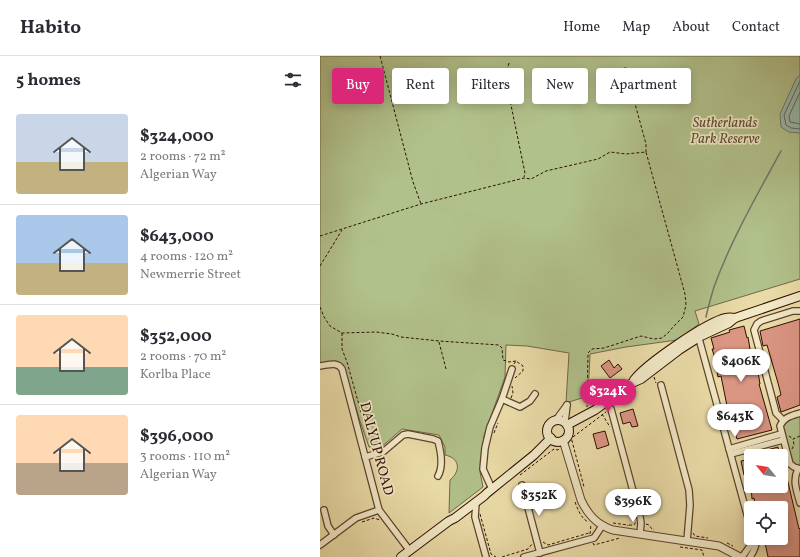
<!DOCTYPE html>
<meta charset="utf-8">
<style>
body{margin:0;font-family:Vollkorn,serif;background:#f7f7f7;color:#2b2b33;height:100vh;display:flex;flex-direction:column;font-size:15px;white-space:nowrap}
*{box-sizing:border-box;margin:0}
p{font-size:13px;color:#7c7c81}
.icon{flex:none;width:22px;height:22px;fill:none;stroke:currentColor;stroke-width:2;stroke-linecap:round;stroke-linejoin:round}
.map{position:relative;flex:1;overflow:hidden}
.side{display:flex;flex-direction:column;background:#fff;width:320px}
.side>*{flex:none}
.top-card{position:absolute;left:12px;top:12px;width:380px;height:36px;display:flex;gap:8px}
.needle{width:26px;rotate:300deg}
.tools{position:absolute;left:424px;top:393px;display:grid;gap:8px}
.tools a{display:grid;place-items:center;width:44px;height:44px;border-radius:4px;background:#fff;box-shadow:0 2px 10px #0003;font-size:20px}
.price{position:absolute;translate:-50% -34px;padding:0 9px;border-radius:14px;background:#fff;color:#222;font-size:13px;line-height:26px;filter:drop-shadow(0 1px 2px #0008)}
.price::after{content:'';position:absolute;left:50%;top:24px;width:12px;height:9px;margin-left:-6px;background:inherit;clip-path:polygon(0 0,100% 0,50% 100%)}
.price.selected{background:#db2777;color:#fff}
ul{padding:0;list-style:none}
li{display:flex;align-items:center;gap:12px;height:100px;padding:0 16px}
li+li{border-top:1px solid #e1e1e2}
li span{display:grid;place-items:center;flex:none;width:112px;height:80px;border-radius:4px;color:#555}
li>.icon{margin-inline-start:auto}
span .icon{width:48px;height:48px;fill:#fffc;stroke-width:1}
li b{font-size:17px}
h2{display:flex;justify-content:space-between;align-items:center;height:48px;padding:0 16px;font-size:17px}
.pill{padding:0 14px;border-radius:4px;background:#fff;box-shadow:0 2px 10px #0003;font-size:14px;line-height:36px}
.pill.selected{background:#db2777;color:#fff}
header{display:flex;align-items:center;gap:24px;box-sizing:border-box;height:56px;padding:0 20px;background:#fff;border-bottom:1px solid #e1e1e2}
header strong{font-size:19px}
nav{display:flex;gap:22px;margin-inline-start:auto;font-size:14px}
main{display:flex;flex:1;min-height:0}
.map>svg:first-child{display:block}
.green{fill:#b1c18b;stroke:#706847}
.water{fill:#98baad;stroke:#6e7669}
.lines{fill:none;stroke-linecap:round;stroke-linejoin:round}
.shore{stroke:#646458;stroke-width:1}
.stream{stroke:#6e7669;stroke-width:1.5}
.building{fill:#da9583;stroke:#2f0f03;fill-rule:evenodd}
.minor-casing{stroke:#5e422c;stroke-width:8}
.tertiary-casing{stroke:#5e422c;stroke-width:9}
.secondary-casing{stroke:#2f0f03;stroke-width:10}
.path{stroke:#2f0f03;stroke-width:1;stroke-dasharray:3 2;stroke-linecap:butt}
.minor{stroke:#f1e8c6;stroke-width:5.5}
.tertiary{stroke:#f1e8c6;stroke-width:7}
.secondary{stroke:#f1e8c6;stroke-width:8}
.labels{text-anchor:middle;dominant-baseline:central;stroke-width:3.5;stroke-linejoin:round;paint-order:stroke}
.park-label{font-size:14px;font-style:italic;fill:#5c4d33;stroke:#f1e8c6}
.street-label{font-size:14px;fill:#2f0f03;stroke:#f1e8c6}
</style>
<header>
<strong>Habito</strong>
<nav><a>Home</a><a>Map</a><a>About</a><a>Contact</a></nav>
</header>
<main>
<section class="side">
<h2>5 homes<svg class="icon" aria-label="filters" viewBox="0 0 24 24"><path d="M4 7h16M4 17h16"/><circle cx="9" cy="7" r="2"/><circle cx="15" cy="17" r="2"/></svg></h2>
<ul>
<li><span style="background:linear-gradient(#c9d6e8 60%,#c2b280 0)"><svg class="icon" aria-label="home" viewBox="0 0 24 24"><path d="M3 11l9-7 9 7M6 9v11h12V9"/></svg></span><div><b>$324,000</b><p>2 rooms · 72 m²</p><p>Algerian Way</p></div></li>
<li><span style="background:linear-gradient(#a9c7e8 60%,#c2b280 0)"><svg class="icon" aria-label="home" viewBox="0 0 24 24"><path d="M3 11l9-7 9 7M6 9v11h12V9"/></svg></span><div><b>$643,000</b><p>4 rooms · 120 m²</p><p>Newmerrie Street</p></div></li>
<li><span style="background:linear-gradient(#ffd9b3 65%,#7fa58c 0)"><svg class="icon" aria-label="home" viewBox="0 0 24 24"><path d="M3 11l9-7 9 7M6 9v11h12V9"/></svg></span><div><b>$352,000</b><p>2 rooms · 70 m²</p><p>Korlba Place</p></div></li>
<li><span style="background:linear-gradient(#ffd9b3 60%,#b9a48a 0)"><svg class="icon" aria-label="home" viewBox="0 0 24 24"><path d="M3 11l9-7 9 7M6 9v11h12V9"/></svg></span><div><b>$396,000</b><p>3 rooms · 110 m²</p><p>Algerian Way</p></div></li>
</ul>
</section>
<div class="map">
<svg width="480" height="501" viewBox="0 0 480 501">
<rect width="100%" height="100%" fill="#e9dba7"/>
<filter id="stains"><feTurbulence type="fractalNoise" baseFrequency=".005" numOctaves="4"/><feColorMatrix values="0 0 0 0 .2 0 0 0 0 .09 0 0 0 0 .02 0 0 0 .5 -.17"/></filter>
<radialGradient id="worn" r=".72"><stop offset=".6" stop-color="#630" stop-opacity="0"/><stop offset="1" stop-color="#630" stop-opacity=".3"/></radialGradient>
<g class="green">
<path d="M0,0H480V223L375,255L379,268L357,284L306,291L270,298L268,340L246,347L249,297L207,290L186,289L185,321L164,380L160,416L163,431L129,457L130,424C141,415 140,402 125,399V391L119,379L82,373L59,393L49,391L39,362L23,309L16,305L0,307Z"/>
<path d="M476,361H480V411L472,406L463,371L468,364Z"/>
</g>
<path class="water" d="M480,19V77L469,76L461,71L460,58L476,23Z"/>
<g class="lines">
<g class="shore">
<path d="M480,25L464,59L466,69L471,72L480,73"/>
<path d="M480,36L469,60L470,66L480,68"/>
</g>
<path class="stream" d="M386,261C388,251 391,241 394,231C411,184 437,139 461,95"/>
</g>
<g class="building">
<path d="M480,263V349L461,356L457,341L461,339L458,327L447,289L443,290L440,275Z"/>
<path d="M424,270L427,282L428,281L432,305H433L436,317L438,316L440,328H439L452,374L417,383L410,362H413L411,354L408,355L401,320L398,321L397,315L399,314L392,293H394L391,282L410,276L409,274ZM434,355L437,368L429,370L426,357Z"/>
<path d="M289,304L294,312L298,308L302,313L290,322L281,310Z"/>
<path d="M313,353L318,370L312,371L310,366L303,368L300,357Z"/>
<path d="M285,375L289,389L277,393L273,378Z"/>
<path d="M458,391L460,400H436V399L448,396L447,394Z"/>
<path d="M431,403V418L424,419L421,405Z"/>
<path d="M461,411H463L465,422H467L479,473L480,472V501H448L444,482H461L463,480L461,474V452H457L456,449L444,452H436L434,442L432,443L431,430H444V432L461,430Z"/>
</g>
<g class="lines">
<g class="minor-casing">
<g id="minor">
<path d="M378,279L431,473"/>
<path d="M0,310C8,309 17,305 22,313L59,454L90,495"/>
<path d="M341,329L369,434L370,449L367,485"/>
<path d="M182,343L200,351L210,345L215,338"/>
<path d="M291,353L320,461L321,467L320,478"/>
<path d="M480,357C471,360 464,361 460,370L470,408L474,411L480,413"/>
<path d="M236,364L247,349"/>
<path d="M463,364L456,357L455,353L434,274L437,268L441,265L473,255H480"/>
<path d="M245,366L247,349"/>
<path d="M409,393L461,378"/>
<path d="M411,398L463,384"/>
<path d="M45,401L63,396L83,379L88,378L113,383L118,385C121,396 123,411 118,420"/>
<path d="M478,413C472,425 477,435 480,447"/>
<path d="M202,429L220,497"/>
<path d="M172,433L163,413L165,392L170,371L182,343L192,313"/>
<path d="M156,447L155,461L166,501"/>
<path d="M4,454L8,470L14,479"/>
<path d="M0,489L36,462L59,454"/>
<path d="M204,501L274,482L282,470"/>
<path d="M422,501L430,490L431,482"/>
<path d="M430,501C434,495 438,488 434,482"/>
</g>
</g>
<g class="tertiary-casing">
<path id="tertiary" d="M243,384L261,444C268,459 277,469 293,474L399,490L420,501"/>
</g>
<g class="secondary-casing">
<g id="secondary">
<path d="M314,324C326,308 387,266 406,262C409,261 413,262 415,262"/>
<circle cx="238" cy="375" r="11"/>
<path d="M247,369L275,354L312,327L321,323L359,294L381,280L409,267L415,262L480,240"/>
<path d="M81,501L129,465L135,462L164,440L167,437L214,399L231,382"/>
</g>
</g>
<g class="path">
<path d="M60,0L93,126L101,148"/>
<path d="M189,7L185,20L205,117L204,121"/>
<path d="M305,11L326,88V96"/>
<path d="M0,180L101,148L204,122L211,123L226,115L278,103L290,96L306,98L326,96L365,238L366,249L363,261L353,271L348,277L342,282L334,283L321,280L284,292L272,293L268,297L267,351"/>
<path d="M0,210L22,174"/>
<path d="M0,251L4,261L10,270L22,277L56,276L72,278L81,281L119,285L179,289L182,292L183,304L189,306L196,305"/>
<path d="M22,277V293L27,306L41,356"/>
<path d="M119,286L126,313"/>
<path d="M194,308L196,305L203,310V315L195,322"/>
<path d="M334,321L336,327"/>
<path d="M191,342L193,337L192,330"/>
<path d="M295,349L302,344"/>
<path d="M282,358L290,371"/>
<path d="M251,374V381L264,431"/>
<path d="M174,377L178,367"/>
<path d="M469,380L473,383"/>
<path d="M249,384L286,356"/>
<path d="M472,393L474,389L473,383L480,380"/>
<path d="M200,419L234,393L238,394L239,393"/>
<path d="M255,446C258,454 261,462 268,466"/>
<path d="M160,458L171,498L176,501"/>
<path d="M42,466L54,462L60,464"/>
<path d="M293,467L308,469V470"/>
<path d="M326,468L329,469L332,473L334,474"/>
<path d="M309,469H314L316,466"/>
<path d="M373,477L375,480L388,482"/>
<path d="M270,478L271,468"/>
<path d="M223,486L228,489L269,477"/>
<path d="M273,487L274,489L300,482"/>
<path d="M407,487L413,490"/>
<path d="M360,491L382,494L384,501"/>
<path d="M182,501L208,493L212,488"/>
</g>
<use href="#minor" class="minor"/>
<use href="#tertiary" class="tertiary"/>
<use href="#secondary" class="secondary"/>
</g>
<g class="labels">
<g class="park-label">
<text x="405" y="67">Sutherlands<tspan x="405" dy="16">Park Reserve</tspan></text>
</g>
<g class="street-label">
<text transform="translate(56 393) rotate(75)">DALYUP ROAD</text>
</g>
</g>
<rect width="100%" height="100%" filter="url(#stains)"/>
<rect width="100%" height="100%" fill="url(#worn)"/>
</svg>
<div class="tools">
<a><svg class="needle" viewBox="-14 -14 28 28"><path d="M0-13l5 13h-10z" fill="#e53935"/><path d="M0 13l5-13h-10z" fill="#7c7c81"/></svg></a>
<a><svg class="icon" aria-label="locate" viewBox="0 0 24 24"><circle cx="12" cy="12" r="6"/><path d="M12 2v4M12 18v4M2 12h4M18 12h4"/></svg></a>
</div>
<b class="price" style="left:421px;top:327px">$406K</b>
<b class="price selected" style="left:288px;top:357px">$324K</b>
<b class="price" style="left:415px;top:382px">$643K</b>
<b class="price" style="left:219px;top:461px">$352K</b>
<b class="price" style="left:313px;top:467px">$396K</b>
<div class="top-card">
<a class="pill selected">Buy</a>
<a class="pill">Rent</a>
<a class="pill">Filters</a>
<a class="pill">New</a>
<a class="pill">Apartment</a>
</div>
</div>
</main>
